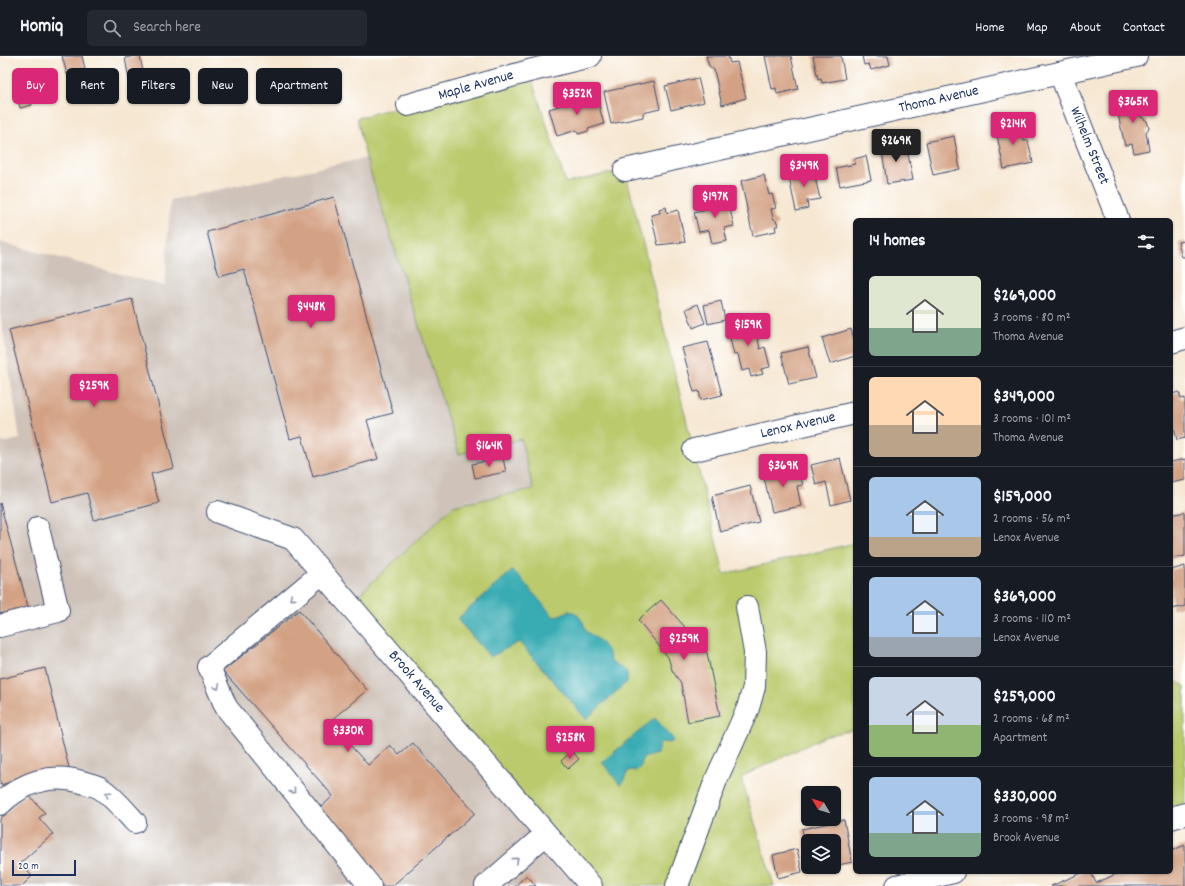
<!DOCTYPE html>
<meta charset="utf-8">
<style>
body{margin:0;font-family:Dekko,sans-serif;background:#242831;color:#f1f3f6;height:100vh;display:flex;flex-direction:column;font-size:15px;white-space:nowrap}
*{box-sizing:border-box;margin:0}
p{font-size:13px;color:#9ea1a6}
.icon{flex:none;width:22px;height:22px;fill:none;stroke:currentColor;stroke-width:2;stroke-linecap:round;stroke-linejoin:round}
.map{position:relative;flex:1;overflow:hidden}
.panel{position:absolute;left:853px;top:162px;width:320px;height:656px;display:flex;flex-direction:column;background:#171b24;border-radius:6px;box-shadow:0 1px 3px #0004}
.panel>*{flex:none}
.banner{position:absolute;left:12px;top:12px;width:380px;height:36px;display:flex;gap:8px}
.needle{width:26px;rotate:308deg}
.fabs{position:absolute;left:801px;top:730px;display:grid;gap:8px}
.fabs a{display:grid;place-items:center;width:40px;height:40px;border-radius:6px;background:#171b24;box-shadow:0 1px 3px #0004;font-size:20px}
.scale{position:absolute;left:12px;bottom:10px;width:64px;box-sizing:border-box;padding-left:4px;border:2px solid #1b2f5e;border-top:0;font-size:11px;line-height:14px;white-space:nowrap;color:#1b2f5e;-webkit-text-stroke:3px #fff;paint-order:stroke}
.price{position:absolute;translate:-50% -34px;padding:0 9px;border-radius:4px;background:#db2777;color:#fff;font-size:13px;line-height:26px;filter:drop-shadow(0 1px 2px #0008)}
.price::after{content:'';position:absolute;left:50%;top:24px;width:12px;height:9px;margin-left:-6px;background:inherit;clip-path:polygon(0 0,100% 0,50% 100%)}
.price.selected{background:#222;color:#fff}
ul{padding:0;list-style:none}
li{display:flex;align-items:center;gap:12px;height:100px;padding:0 16px}
li+li{border-top:1px solid #363941}
li span{display:grid;place-items:center;flex:none;width:112px;height:80px;border-radius:6px;color:#555}
li>.icon{margin-inline-start:auto}
span .icon{width:48px;height:48px;fill:#fffc;stroke-width:1}
li b{font-size:17px}
h2{display:flex;justify-content:space-between;align-items:center;height:48px;padding:0 16px;font-size:17px}
.tag{padding:0 14px;border-radius:6px;background:#171b24;box-shadow:0 1px 3px #0004;font-size:14px;line-height:36px}
.tag.selected{background:#db2777;color:#fff}
header{display:flex;align-items:center;gap:24px;box-sizing:border-box;height:56px;padding:0 20px;background:#171b24;border-bottom:1px solid #363941}
header strong{font-size:19px}
nav{display:flex;gap:22px;margin-inline-start:auto;font-size:14px}
.search{width:280px;height:36px;background:#242831;display:flex;align-items:center;gap:10px;box-sizing:border-box;padding:0 14px;border-radius:6px;color:#9ea1a6;font-size:15px}
.map>svg:first-child{display:block}
.industrial{fill:#cec2b9}
.green{fill:#baca6c;stroke:#6a7c65}
.water{fill:#39abb3;stroke:#2a6d88}
.building{fill:#d3a183}
.lines{fill:none;stroke-linecap:round;stroke-linejoin:round}
.minor-casing{stroke:#3c4b6f;stroke-width:24}
.minor{stroke:#fff;stroke-width:22}
.oneway{stroke:#8d97ae}
.labels{text-anchor:middle;dominant-baseline:central;stroke-width:3;stroke-linejoin:round;paint-order:stroke}
.street-label{font-size:15px;fill:#1b2f5e;stroke:#fff}
</style>
<header>
<strong>Homiq</strong>
<div class="search"><svg class="icon" aria-label="search" viewBox="0 0 24 24"><circle cx="10" cy="10" r="6"/><path d="M15 15l6 6"/></svg>Search here</div>
<nav><a>Home</a><a>Map</a><a>About</a><a>Contact</a></nav>
</header>
<div class="map">
<svg width="1185" height="830" viewBox="0 0 1185 830">
<rect width="100%" height="100%" fill="#fff"/>
<filter id="ink" filterUnits="userSpaceOnUse"><feTurbulence type="fractalNoise" baseFrequency=".025" numOctaves="2"/><feDisplacementMap in="SourceGraphic" scale="8" xChannelSelector="R" yChannelSelector="G"/><feConvolveMatrix kernelMatrix="1 2 1 2 8 2 1 2 1" color-interpolation-filters="sRGB"/></filter>
<filter id="wash" filterUnits="userSpaceOnUse"><feTurbulence type="fractalNoise" baseFrequency=".012" numOctaves="4" result="noise"/><feDisplacementMap in="SourceGraphic" scale="16" xChannelSelector="R" yChannelSelector="G"/><feGaussianBlur stdDeviation="0.9" result="paint"/><feColorMatrix in="noise" values="0 0 0 0 0 0 0 0 0 0 0 0 0 0 0 0 0 1.4 0 .05"/><feComposite in="paint" operator="in"/></filter>
<g filter="url(#wash)">
<rect width="100%" height="100%" fill="#f6e7d1"/>
<path class="industrial" d="M366,102L459,398L521,383L533,433L453,450L591,830H0V387L20,383L0,256V186L165,230L170,144Z"/>
<g class="green">
<path d="M529,15L566,127L625,114L724,518L855,487V673L824,681L741,721L774,830H591L349,548L453,450L533,433L521,383L459,398L366,102L357,62Z"/>
<path d="M1171,623L1185,630V758L1171,762Z"/>
</g>
<g class="water">
<path d="M513,514L554,561L569,555L576,557L583,566L586,575L600,585L607,594L611,605L627,616V626L586,663L519,586L490,601L457,563Z"/>
<path d="M655,662L674,684L670,687L662,686L659,688L657,698L643,702L641,710L636,715L629,714C625,719 625,724 620,729L602,706Z"/>
</g>
<g id="blocks">
<g class="building">
<path d="M62,0H82L85,13L67,18Z"/>
<path d="M135,0H140L144,21L129,24L125,2Z"/>
<path d="M706,0H728L730,7L737,6L746,42L722,49L714,14L709,10Z"/>
<path d="M765,0H791L798,33L777,38L776,32L772,33Z"/>
<path d="M813,0H841L845,23L822,27L821,22L818,23Z"/>
<path d="M862,0H888L890,9L871,14L869,8L864,9Z"/>
<path d="M698,22L704,46L671,54L665,30Z"/>
<path d="M654,25L660,53L643,57V61L611,68L604,36Z"/>
<path d="M28,29L32,49L20,52L15,33Z"/>
<path d="M596,39L604,68L588,73L589,75L578,78L577,74L557,80L549,53Z"/>
<path d="M1137,40L1141,61L1147,65L1149,72L1146,76L1149,94L1134,97L1132,88L1125,90L1115,45Z"/>
<path d="M1020,65L1024,85L1028,84L1033,107L1004,113L995,70Z"/>
<path d="M954,80L960,113L933,119L926,86Z"/>
<path d="M902,84L904,98H908L913,124L887,128L881,88Z"/>
<path d="M866,100L871,124L840,130L836,112L855,108L854,103Z"/>
<path d="M813,112L820,143L807,145L808,152L796,155L788,117Z"/>
<path d="M764,119L769,139L772,138L776,152L771,153L773,162L777,166L778,170H775L776,175L753,180L741,125Z"/>
<path d="M334,141L393,357L367,364L378,403L313,421L302,380L290,383L244,213L219,220L207,176Z"/>
<path d="M727,141L734,170L724,172L727,185L712,188L709,174L699,176L694,156L706,153L704,146Z"/>
<path d="M666,151L667,157L678,154L685,186L658,189L651,159L660,157L659,153Z"/>
<path d="M1185,185V201H1182L1178,186Z"/>
<path d="M132,243L174,412L151,418L159,447L94,464L87,437L52,446L9,274Z"/>
<path d="M721,245L725,264L708,268L704,249Z"/>
<path d="M698,248L705,267L693,272L686,253Z"/>
<path d="M749,261L751,270L755,269L760,293L765,291L770,311L761,313L763,318L751,321L749,313L742,315L738,298L734,299L729,278L734,277L730,265Z"/>
<path d="M851,273L855,286V300L830,308L822,282Z"/>
<path d="M708,286L722,339L701,344L699,335L694,336L682,292Z"/>
<path d="M808,291L816,322L789,328L781,297Z"/>
<path d="M1179,336L1181,343L1185,342V382L1177,384L1171,360V346L1173,345L1172,338Z"/>
<path d="M503,402L506,416L475,422L472,408Z"/>
<path d="M840,402L850,444L831,449L826,426L816,429L811,409Z"/>
<path d="M1185,403V424L1171,427V406Z"/>
<path d="M793,410L794,416L799,415L803,429L797,430L801,450L772,456L763,417Z"/>
<path d="M750,430L759,466L720,476L712,440Z"/>
<path d="M0,447L28,551L0,558Z"/>
<path d="M1185,456V500L1171,503V459Z"/>
<path d="M1185,510V550L1172,553L1171,514Z"/>
<path d="M661,544L691,578L699,584L707,597L720,660L688,666L681,628L672,614L668,601L638,564Z"/>
<path d="M299,554L367,634L329,666L368,709L390,689L399,699L413,687L475,757L392,830H381L318,754L333,740L223,615Z"/>
<path d="M45,612L69,712L0,729V623Z"/>
<path d="M572,695L579,703L568,713L561,705Z"/>
<path d="M28,738L45,757L39,762L53,778L20,807L32,820L22,830H2L0,828V763Z"/>
<path d="M844,764L852,806L834,810V785H808L807,797L802,773Z"/>
<path d="M1185,789V830H1051L1084,816H1091L1096,827L1121,816H1171V795Z"/>
<path d="M797,793L802,816L778,822L773,799Z"/>
<path d="M527,819L536,830H515Z"/>
</g>
</g>
</g>
<g filter="url(#ink)">
<use href="#blocks" fill-opacity="0" stroke="#3c4b6f" stroke-width="1"/>
<g class="lines">
<g class="minor-casing">
<g id="minor">
<path d="M1060,17L1118,164"/>
<path d="M408,49L529,15L590,0"/>
<path d="M625,114L1136,0"/>
<path d="M1171,286L1185,282"/>
<path d="M694,394L855,357"/>
<path d="M218,456L293,483L591,830"/>
<path d="M322,517L209,611L226,651L370,830"/>
<path d="M0,570L58,555L38,472"/>
<path d="M0,748C23,726 51,717 82,726C88,728 95,729 100,732C114,741 124,754 135,766"/>
<path d="M1171,762L1185,758"/>
<path d="M486,830L546,778"/>
<path d="M677,830L716,724L748,652L754,631L755,596L747,551"/>
<path d="M897,830L953,816"/>
</g>
</g>
<use href="#minor" class="minor"/>
</g>
<defs><path id="oneway-chevron" d="M-2-3.5L2.5 0L-2 3.5" fill="none" stroke-width="1.6" stroke-linecap="round" stroke-linejoin="round"/></defs>
<g class="oneway">
<use href="#oneway-chevron" transform="translate(292 542) rotate(140)"/>
<use href="#oneway-chevron" transform="translate(217 631) rotate(67)"/>
<use href="#oneway-chevron" transform="translate(293 735) rotate(51)"/>
<use href="#oneway-chevron" transform="translate(108 738) rotate(-145)"/>
<use href="#oneway-chevron" transform="translate(516 804) rotate(-41)"/>
</g>
</g>
<g class="labels">
<g class="street-label">
<text transform="translate(476 30) rotate(-16)">Maple Avenue</text>
<text transform="translate(939 44) rotate(-13)">Thoma Avenue</text>
<text transform="translate(1089 90) rotate(68)">Wilhelm Street</text>
<text transform="translate(798 370) rotate(-13)">Lenox Avenue</text>
<text transform="translate(416 626) rotate(49)">Brook Avenue</text>
</g>
</g>
</svg>
<div class="fabs">
<a><svg class="needle" viewBox="-14 -14 28 28"><path d="M0-13l5 13h-10z" fill="#e53935"/><path d="M0 13l5-13h-10z" fill="#9ea1a6"/></svg></a>
<a><svg class="icon" aria-label="layers" viewBox="0 0 24 24"><path d="M12 4l9 5-9 5-9-5zM3 14l9 5 9-5"/></svg></a>
</div>
<div class="scale">20 m</div>
<b class="price" style="left:577px;top:60px">$352K</b>
<b class="price" style="left:1133px;top:68px">$365K</b>
<b class="price" style="left:1013px;top:90px">$214K</b>
<b class="price selected" style="left:896px;top:107px">$269K</b>
<b class="price" style="left:804px;top:132px">$349K</b>
<b class="price" style="left:715px;top:163px">$197K</b>
<b class="price" style="left:311px;top:273px">$448K</b>
<b class="price" style="left:748px;top:291px">$159K</b>
<b class="price" style="left:94px;top:352px">$259K</b>
<b class="price" style="left:489px;top:412px">$164K</b>
<b class="price" style="left:783px;top:432px">$369K</b>
<b class="price" style="left:684px;top:605px">$259K</b>
<b class="price" style="left:348px;top:697px">$330K</b>
<b class="price" style="left:570px;top:704px">$258K</b>
<div class="banner">
<a class="tag selected">Buy</a>
<a class="tag">Rent</a>
<a class="tag">Filters</a>
<a class="tag">New</a>
<a class="tag">Apartment</a>
</div>
<section class="panel">
<h2>14 homes<svg class="icon" aria-label="filters" viewBox="0 0 24 24"><path d="M4 7h16M4 17h16"/><circle cx="9" cy="7" r="2"/><circle cx="15" cy="17" r="2"/></svg></h2>
<ul>
<li><span style="background:linear-gradient(#dfe7d0 65%,#7fa58c 0)"><svg class="icon" aria-label="home" viewBox="0 0 24 24"><path d="M3 11l9-7 9 7M6 9v11h12V9"/></svg></span><div><b>$269,000</b><p>3 rooms · 80 m²</p><p>Thoma Avenue</p></div></li>
<li><span style="background:linear-gradient(#ffd9b3 60%,#b9a48a 0)"><svg class="icon" aria-label="home" viewBox="0 0 24 24"><path d="M3 11l9-7 9 7M6 9v11h12V9"/></svg></span><div><b>$349,000</b><p>3 rooms · 101 m²</p><p>Thoma Avenue</p></div></li>
<li><span style="background:linear-gradient(#a9c7e8 75%,#b9a48a 0)"><svg class="icon" aria-label="home" viewBox="0 0 24 24"><path d="M3 11l9-7 9 7M6 9v11h12V9"/></svg></span><div><b>$159,000</b><p>2 rooms · 56 m²</p><p>Lenox Avenue</p></div></li>
<li><span style="background:linear-gradient(#a9c7e8 75%,#9aa5b1 0)"><svg class="icon" aria-label="home" viewBox="0 0 24 24"><path d="M3 11l9-7 9 7M6 9v11h12V9"/></svg></span><div><b>$369,000</b><p>3 rooms · 110 m²</p><p>Lenox Avenue</p></div></li>
<li><span style="background:linear-gradient(#c9d6e8 60%,#8fb573 0)"><svg class="icon" aria-label="home" viewBox="0 0 24 24"><path d="M3 11l9-7 9 7M6 9v11h12V9"/></svg></span><div><b>$259,000</b><p>2 rooms · 68 m²</p><p>Apartment</p></div></li>
<li><span style="background:linear-gradient(#a9c7e8 70%,#7fa58c 0)"><svg class="icon" aria-label="home" viewBox="0 0 24 24"><path d="M3 11l9-7 9 7M6 9v11h12V9"/></svg></span><div><b>$330,000</b><p>3 rooms · 98 m²</p><p>Brook Avenue</p></div></li>
</ul>
</section>
</div>
